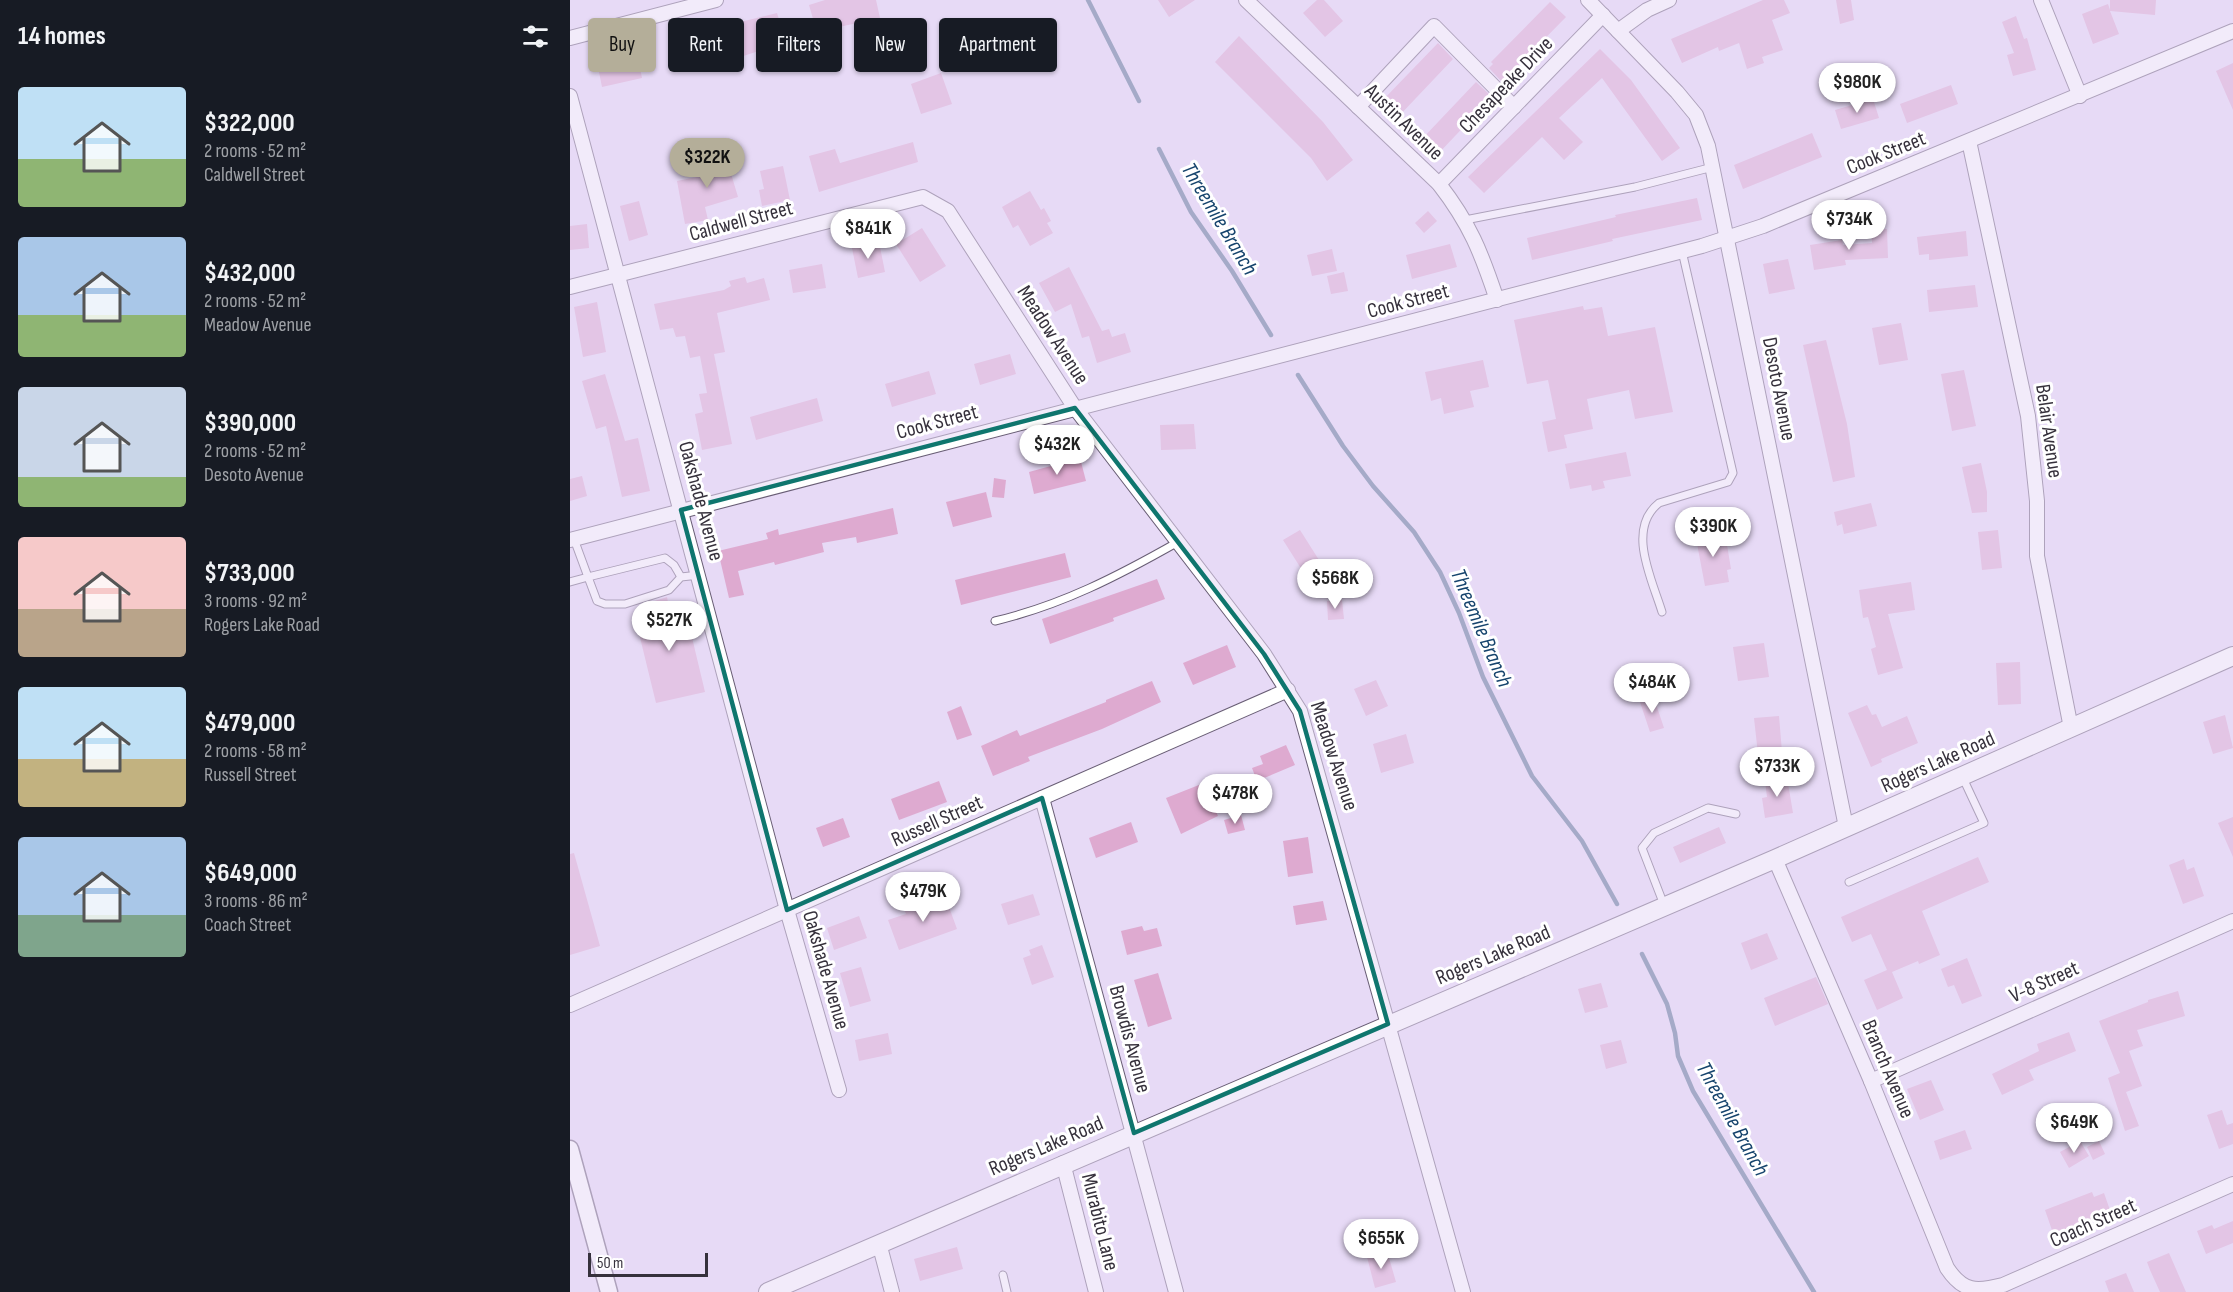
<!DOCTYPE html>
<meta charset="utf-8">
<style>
body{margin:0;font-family:"Sofia Sans Condensed",sans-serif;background:#242831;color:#f1f3f6;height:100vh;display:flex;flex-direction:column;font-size:22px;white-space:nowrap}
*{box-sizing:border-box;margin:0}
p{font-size:20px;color:#9ea1a6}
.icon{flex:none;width:33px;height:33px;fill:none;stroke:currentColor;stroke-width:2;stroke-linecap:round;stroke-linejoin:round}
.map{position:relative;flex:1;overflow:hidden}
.details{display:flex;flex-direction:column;background:#171b24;width:570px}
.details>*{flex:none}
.banner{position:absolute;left:18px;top:18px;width:570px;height:54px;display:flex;gap:12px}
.scale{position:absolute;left:18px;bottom:15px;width:120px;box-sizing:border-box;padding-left:6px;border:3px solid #36313c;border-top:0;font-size:16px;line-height:21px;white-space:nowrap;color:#36313c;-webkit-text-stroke:4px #fff;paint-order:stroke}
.price{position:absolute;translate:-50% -51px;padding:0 14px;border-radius:21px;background:#fff;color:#222;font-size:20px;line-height:39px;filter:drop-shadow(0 2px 3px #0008)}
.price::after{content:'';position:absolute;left:50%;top:36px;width:18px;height:14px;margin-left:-9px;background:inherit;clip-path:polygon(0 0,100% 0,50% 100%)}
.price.active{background:#b4ae99;color:#111}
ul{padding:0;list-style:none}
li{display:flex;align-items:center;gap:18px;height:150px;padding:0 18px}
li span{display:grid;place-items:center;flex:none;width:168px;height:120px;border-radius:6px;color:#555}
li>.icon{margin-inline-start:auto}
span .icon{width:72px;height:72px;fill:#fffc;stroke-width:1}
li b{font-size:26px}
h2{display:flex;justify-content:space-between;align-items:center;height:72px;padding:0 18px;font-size:26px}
.pill{padding:0 21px;border-radius:6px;background:#171b24;box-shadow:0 2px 4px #0004;font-size:21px;line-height:54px}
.pill.active{background:#b4ae99;color:#111}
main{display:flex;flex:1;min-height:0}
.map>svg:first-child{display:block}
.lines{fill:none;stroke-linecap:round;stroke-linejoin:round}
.stream{stroke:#557090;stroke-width:4.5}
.building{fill:#deaad0}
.service-casing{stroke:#695e75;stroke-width:9}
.minor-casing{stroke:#695e75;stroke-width:16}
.tertiary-casing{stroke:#695e75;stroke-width:19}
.secondary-casing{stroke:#695e75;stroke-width:20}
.service{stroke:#fff;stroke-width:7}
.minor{stroke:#fff;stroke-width:14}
.tertiary{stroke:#fff;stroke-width:16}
.secondary{stroke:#fff;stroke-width:18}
.marked{fill:none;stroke:#0f766e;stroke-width:4.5;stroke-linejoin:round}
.labels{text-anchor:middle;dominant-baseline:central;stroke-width:6;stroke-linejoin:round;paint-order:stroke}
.street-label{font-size:21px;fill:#36313c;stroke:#fff}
.water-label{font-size:22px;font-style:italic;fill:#16446d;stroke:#fff}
</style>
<main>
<section class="details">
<h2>14 homes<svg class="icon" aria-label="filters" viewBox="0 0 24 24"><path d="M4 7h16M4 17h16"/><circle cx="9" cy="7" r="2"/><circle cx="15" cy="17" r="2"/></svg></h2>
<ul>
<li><span style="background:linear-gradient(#bfe0f5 60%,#8fb573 0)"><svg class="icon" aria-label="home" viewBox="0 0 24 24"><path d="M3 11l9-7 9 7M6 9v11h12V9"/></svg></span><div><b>$322,000</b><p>2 rooms · 52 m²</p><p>Caldwell Street</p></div></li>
<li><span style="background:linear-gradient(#a9c7e8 65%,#8fb573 0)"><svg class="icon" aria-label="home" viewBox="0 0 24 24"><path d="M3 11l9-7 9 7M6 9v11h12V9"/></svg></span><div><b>$432,000</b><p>2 rooms · 52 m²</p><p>Meadow Avenue</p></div></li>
<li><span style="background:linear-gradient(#c9d6e8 75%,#8fb573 0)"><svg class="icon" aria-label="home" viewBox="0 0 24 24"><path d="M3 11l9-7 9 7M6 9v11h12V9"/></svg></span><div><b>$390,000</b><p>2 rooms · 52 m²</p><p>Desoto Avenue</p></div></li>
<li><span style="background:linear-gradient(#f6c9c9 60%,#b9a48a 0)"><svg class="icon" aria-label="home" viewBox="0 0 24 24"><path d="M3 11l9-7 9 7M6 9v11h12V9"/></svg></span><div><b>$733,000</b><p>3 rooms · 92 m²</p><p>Rogers Lake Road</p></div></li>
<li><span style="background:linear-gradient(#bfe0f5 60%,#c2b280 0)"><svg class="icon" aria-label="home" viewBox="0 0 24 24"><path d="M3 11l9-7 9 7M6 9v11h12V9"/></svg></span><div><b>$479,000</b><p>2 rooms · 58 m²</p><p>Russell Street</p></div></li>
<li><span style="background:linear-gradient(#a9c7e8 65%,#7fa58c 0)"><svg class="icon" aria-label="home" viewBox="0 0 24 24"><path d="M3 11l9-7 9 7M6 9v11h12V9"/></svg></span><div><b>$649,000</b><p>3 rooms · 86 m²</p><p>Coach Street</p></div></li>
</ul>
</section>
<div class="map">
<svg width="1663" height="1292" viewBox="0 0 1663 1292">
<rect width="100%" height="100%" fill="#e7daf6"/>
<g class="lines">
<g class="stream">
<path d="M518,0L569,101"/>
<path d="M589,149L621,212L662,271L701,335"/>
<path d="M728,375L773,446L803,486L844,532L870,572L889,613L913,677L962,776L1012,841L1047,904"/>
<path d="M1072,954L1097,1004L1105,1033L1108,1056L1123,1091L1244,1292"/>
</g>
</g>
<g class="building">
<path d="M255,0H306L310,18L269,27L270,29L248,36L239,5Z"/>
<path d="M588,0H625L599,17Z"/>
<path d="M747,0H754L773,21L755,37L733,13Z"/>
<path d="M1193,0H1214L1220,13L1202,20L1213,50L1192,57L1194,63L1177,69L1169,43L1149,51L1148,47L1112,63L1101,39Z"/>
<path d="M1266,0H1281L1284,20L1270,24Z"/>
<path d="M1540,0H1586L1585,15L1540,11L1549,34L1523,44L1512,14L1538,4L1540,10Z"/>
<path d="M980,2L996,17L932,82L919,68L923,64L921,62Z"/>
<path d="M207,13L216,42L155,62L152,52L112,66L105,45L146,30L145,28Z"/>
<path d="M1446,16L1454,39L1457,38L1466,70L1443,76L1437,55L1444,53L1432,22Z"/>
<path d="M669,36L753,122L783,160L757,181L741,158L645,62Z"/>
<path d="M868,43L883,59L828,117L811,102Z"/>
<path d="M1030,49L1061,80L1110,148L1092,161L1032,78L989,118L1013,142L994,160L972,137L914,193L898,177Z"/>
<path d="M67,53L72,78L32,87L28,67L46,63L45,58Z"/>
<path d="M1663,63V110L1646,71Z"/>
<path d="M371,73L382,104L351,114L341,84Z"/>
<path d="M906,82L922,97L867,155L851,140Z"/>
<path d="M1381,85L1388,104L1337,123L1330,104Z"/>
<path d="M1303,99L1309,118L1271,129L1265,110Z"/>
<path d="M1242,133L1252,157L1173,189L1164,165Z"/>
<path d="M343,142L348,162L249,192L239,156L265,149L270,163Z"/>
<path d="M154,150L168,197L135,207L138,220L115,224L107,181L141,174L135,155Z"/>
<path d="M213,166L220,200L192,206L189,190L194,189L190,171Z"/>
<path d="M460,191L471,210L474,208L481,221L477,223L483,233L460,246L448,225L443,228L432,207Z"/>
<path d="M1127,198L1132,220L1042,239L1043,241L962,260L957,238L1046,217L1045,215Z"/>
<path d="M69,201L78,235L59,241L50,206Z"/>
<path d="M858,211L867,221L854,233L845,223Z"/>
<path d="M17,224L19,248L0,250V226Z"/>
<path d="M352,228L376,266L350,282L326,244Z"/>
<path d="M1317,229L1318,258L1275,260L1276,265L1244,270L1240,245L1272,240L1273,245L1302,243L1301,230Z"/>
<path d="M1396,231L1398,256L1359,260V254L1349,255L1347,237Z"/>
<path d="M309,242L315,272L288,278L282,248Z"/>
<path d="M880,244L887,267L842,279L836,255Z"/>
<path d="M762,249L767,271L742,276L737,255Z"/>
<path d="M1218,259L1225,289L1199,294L1193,264Z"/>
<path d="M252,264L256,288L223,293L219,270Z"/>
<path d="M499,267L532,331L539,329L542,337L555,333L561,352L527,363L519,336L512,338L501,304L485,312L469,283Z"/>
<path d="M774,272L778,291L761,294L757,276Z"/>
<path d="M175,277L177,283L194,278L200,300L147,313L155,352L144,354L162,444L132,450L125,414L133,412L129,394L137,393L130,356L120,358L115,336L106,337L103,328L90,330L84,304L154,290L161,286L159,281Z"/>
<path d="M1405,285L1408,307L1359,312L1357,290Z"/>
<path d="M27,302L36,352L13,357L4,307Z"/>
<path d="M1013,306L1014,310L1032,307L1038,336L1085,327L1103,412L1065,419L1059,390L1017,399L1023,429L994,435L997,448L978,452L972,422L986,419L978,380L957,384L944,320Z"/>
<path d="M1331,323L1338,360L1309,365L1302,328Z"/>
<path d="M1256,340L1277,424L1285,477L1263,482L1233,345Z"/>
<path d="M440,354L446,374L410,385L404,364Z"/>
<path d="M913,360L919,387L900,391L904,407L874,414L871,398L861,401L855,372Z"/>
<path d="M1394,370L1406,426L1382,431L1371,374Z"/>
<path d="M359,371L366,394L322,407L315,384Z"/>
<path d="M35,374L55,441L68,438L80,491L52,497L36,426L26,429L12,381Z"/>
<path d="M247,398L253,421L186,440L180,417Z"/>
<path d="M624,424L626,449L591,450L590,425Z"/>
<path d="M1056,452L1061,476L1033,481L1035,488L1022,491L1021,485L1000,489L995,464Z"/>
<path d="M510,458L516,481L464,494L459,472Z"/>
<path d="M1411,463L1417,492V512L1402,513L1392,467Z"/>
<path d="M12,476L17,496L0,501V479Z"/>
<path d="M424,478L436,480L434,498L422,497Z"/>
<path d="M416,492L422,517L383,527L376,502Z"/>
<path d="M1301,503L1307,526L1274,534L1272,524L1267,526L1264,512Z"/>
<path d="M323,508L328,534L287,543L286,537L252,543L254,552L205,565L204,562L168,571L174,595L159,598L148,551L198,539L196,533L208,529L209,535Z"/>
<path d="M1149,529L1152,546L1157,545L1161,569L1157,570L1159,582L1135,586L1125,533Z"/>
<path d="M730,530L749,560L732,570L713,540Z"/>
<path d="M1428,530L1432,568L1412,570L1408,532Z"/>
<path d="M495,553L501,577L391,605L385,580Z"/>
<path d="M587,579L595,599L543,618L544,621L480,644L472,619Z"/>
<path d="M1341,582L1345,610L1318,614L1333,668L1308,675L1301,649L1306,647L1298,617L1293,618L1289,590Z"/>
<path d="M97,597L99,608L114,604L135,692L86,703L65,617L78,614L75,604Z"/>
<path d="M772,600L774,619L758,620L757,601Z"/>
<path d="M1194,643L1199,677L1168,681L1163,647Z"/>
<path d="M657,645L666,667L623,685L613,663Z"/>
<path d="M1450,662L1451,704L1428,705L1426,663Z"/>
<path d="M806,680L818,706L796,716L784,689Z"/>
<path d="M582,681L591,702L532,729L458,757L460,761L423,776L411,746L447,730L450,736L536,702V700Z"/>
<path d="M1083,695L1094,728L1080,732L1069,699Z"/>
<path d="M1297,705L1302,715L1306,714L1312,727L1337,716L1348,743L1311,759L1312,762L1301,767L1278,713Z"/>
<path d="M391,706L402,735L387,740L377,712Z"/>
<path d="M1655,715L1663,748L1643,754L1633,722Z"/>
<path d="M1209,716L1212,752L1188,754L1184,718Z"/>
<path d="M836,734L844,763L811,773L803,744Z"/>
<path d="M716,745L725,765L687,781L682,768L693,764L690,756Z"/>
<path d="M1217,777L1223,813L1195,818L1192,798L1197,797L1195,781Z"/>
<path d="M369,781L377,802L329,820L321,799Z"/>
<path d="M634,783L648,816L611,834L596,798Z"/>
<path d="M671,815L675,830L658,834L654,820Z"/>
<path d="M1663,817V857L1648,823Z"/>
<path d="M273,818L280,837L253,847L246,828Z"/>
<path d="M561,822L568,842L526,858L519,838Z"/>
<path d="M1149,827L1156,843L1110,863L1103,847Z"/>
<path d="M738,837L743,873L718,877L713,841Z"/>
<path d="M4,853L30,946L0,955V854Z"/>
<path d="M1408,857L1419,882L1352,911L1370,955L1349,964L1348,961L1322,972L1333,998L1307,1010L1294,980L1317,970L1301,934L1282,942L1271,917Z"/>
<path d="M1614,859L1617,870L1624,867L1634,896L1613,904L1599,865Z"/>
<path d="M463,894L470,915L438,925L431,904Z"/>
<path d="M375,896L387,929L329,950L318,920L336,914L333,907Z"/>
<path d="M753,901L757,920L726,925L723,906Z"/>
<path d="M289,916L297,938L264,950L257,928Z"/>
<path d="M572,926L574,931L587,928L592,946L557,955L551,931Z"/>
<path d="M1197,933L1208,959L1181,970L1171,943Z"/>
<path d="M472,945L484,977L462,985L453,958L461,955L459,950Z"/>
<path d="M1397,958L1412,996L1392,1004L1384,985L1378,987L1371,969Z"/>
<path d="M291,967L301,1001L280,1007L270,973Z"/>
<path d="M588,973L602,1019L578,1027L564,980Z"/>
<path d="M1246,977L1258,1004L1205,1026L1194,998Z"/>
<path d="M1031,983L1038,1007L1015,1013L1008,989Z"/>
<path d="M1608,991L1615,1016L1567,1030L1573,1046L1559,1051L1572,1086L1556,1092L1569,1126L1555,1131L1538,1078L1550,1073L1529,1021L1578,1002V1000Z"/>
<path d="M1499,1032L1506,1051L1459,1070L1464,1080L1432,1095L1422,1074L1469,1051L1467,1044Z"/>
<path d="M318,1033L322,1054L289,1061L285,1040Z"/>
<path d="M1051,1040L1057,1063L1036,1069L1030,1045Z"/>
<path d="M1361,1080L1374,1110L1350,1120L1337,1089Z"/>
<path d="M1652,1110L1657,1125L1663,1123V1144L1649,1149L1637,1115Z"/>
<path d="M1395,1130L1402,1149L1370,1160L1364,1141Z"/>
<path d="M1510,1141L1519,1156L1499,1168L1490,1152Z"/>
<path d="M1529,1141L1535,1154L1523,1160L1517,1147Z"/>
<path d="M1522,1192L1524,1197L1534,1193L1541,1213L1484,1236L1475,1210Z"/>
<path d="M1663,1221V1243L1636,1254L1627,1231L1642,1225L1644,1229Z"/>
<path d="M387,1247L393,1269L350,1281L344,1259Z"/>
<path d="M817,1251L826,1282L805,1288L797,1257Z"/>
<path d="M1599,1253L1616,1292H1590L1580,1270L1577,1262Z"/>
<path d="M1556,1273L1564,1292H1539L1535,1281Z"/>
</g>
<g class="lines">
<g class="service-casing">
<g id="service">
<path d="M895,220L1065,187L1143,167"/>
<path d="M4,539L18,577L95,558L104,565L111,577"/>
<path d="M0,582L18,577L27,601L35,604H55L99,590L111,577L129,575"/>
<path d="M1092,612C1082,579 1056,529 1089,503L1158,482L1163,473L1112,251"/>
<path d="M425,621C492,605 548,576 608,542"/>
<path d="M1279,882L1414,823L1392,776"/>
<path d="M1094,905L1072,848L1084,833L1138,808L1166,814"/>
<path d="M433,1275L437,1292"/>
</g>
</g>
<g class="minor-casing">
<g id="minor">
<path d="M676,0L869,184C900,224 911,252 927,300"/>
<path d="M1018,0L1107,92L1126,115L1138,146L1276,827"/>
<path d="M1471,0L1510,96"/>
<path d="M1048,31L1077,10L1099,0"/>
<path d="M0,38L146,0"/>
<path d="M0,96L217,910L269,1090"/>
<path d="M788,107L864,26L944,107"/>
<path d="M1399,141L1458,416L1467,501V556L1501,728"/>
<path d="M869,184L1033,15"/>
<path d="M0,287L353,197L378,211L505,408L694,654L730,711L893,1292"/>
<path d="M0,540L1132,246L1193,226L1663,31"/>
<path d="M472,798L606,1292"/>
<path d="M1205,859L1301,1081L1377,1268C1393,1292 1406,1292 1433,1285L1663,1184"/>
<path d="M0,1005L718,690"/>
<path d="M1301,1081L1663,921"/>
<path d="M493,1163L526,1292"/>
<path d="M309,1243L322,1292"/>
</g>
</g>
<g class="tertiary-casing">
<path id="tertiary" d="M0,1149L39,1292"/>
</g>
<g class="secondary-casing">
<path id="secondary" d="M198,1292L1205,859L1663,656"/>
</g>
<use href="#service" class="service"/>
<use href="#minor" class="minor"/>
<use href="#tertiary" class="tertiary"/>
<use href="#secondary" class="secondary"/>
</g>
<path d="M0 0H1663V1292H0ZM505,408L694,654L730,711L818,1024L564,1133L472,798L217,910L111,510Z" fill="#e7daf6" fill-opacity=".55" fill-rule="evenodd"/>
<path class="marked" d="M505,408L694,654L730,711L818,1024L564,1133L472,798L217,910L111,510Z"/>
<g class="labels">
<g class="street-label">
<text transform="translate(936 85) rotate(-46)">Chesapeake Drive</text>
<text transform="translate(834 122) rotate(44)">Austin Avenue</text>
<text transform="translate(1316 153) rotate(-22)">Cook Street</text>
<text transform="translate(171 221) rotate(-15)">Caldwell Street</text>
<text transform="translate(838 301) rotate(-15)">Cook Street</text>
<text transform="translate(483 335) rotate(57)">Meadow Avenue</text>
<text transform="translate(1209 389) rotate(79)">Desoto Avenue</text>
<text transform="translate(367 422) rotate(-15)">Cook Street</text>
<text transform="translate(1479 431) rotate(82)">Belair Avenue</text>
<text transform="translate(131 501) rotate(75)">Oakshade Avenue</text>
<text transform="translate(764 756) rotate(72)">Meadow Avenue</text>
<text transform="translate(1368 762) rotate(-24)">Rogers Lake Road</text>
<text transform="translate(367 821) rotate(-24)">Russell Street</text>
<text transform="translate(923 955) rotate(-23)">Rogers Lake Road</text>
<text transform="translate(256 970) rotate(74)">Oakshade Avenue</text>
<text transform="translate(1474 982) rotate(-24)">V-8 Street</text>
<text transform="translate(560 1039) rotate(75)">Browdis Avenue</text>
<text transform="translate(1318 1069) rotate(67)">Branch Avenue</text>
<text transform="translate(476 1146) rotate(-23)">Rogers Lake Road</text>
<text transform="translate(530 1222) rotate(76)">Murabito Lane</text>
<text transform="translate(1523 1223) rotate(-24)">Coach Street</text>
</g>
<g class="water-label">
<text transform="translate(649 219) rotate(59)">Threemile Branch</text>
<text transform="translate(911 628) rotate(67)">Threemile Branch</text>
<text transform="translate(1162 1119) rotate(61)">Threemile Branch</text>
</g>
</g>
</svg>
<div class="scale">50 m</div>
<b class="price" style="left:1287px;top:114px">$980K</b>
<b class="price active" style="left:137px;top:189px">$322K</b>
<b class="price" style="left:1279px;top:251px">$734K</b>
<b class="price" style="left:298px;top:260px">$841K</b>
<b class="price" style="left:487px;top:476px">$432K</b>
<b class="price" style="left:1143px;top:558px">$390K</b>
<b class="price" style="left:765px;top:610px">$568K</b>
<b class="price" style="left:99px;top:652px">$527K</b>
<b class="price" style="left:1082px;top:714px">$484K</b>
<b class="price" style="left:1207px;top:798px">$733K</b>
<b class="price" style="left:665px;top:825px">$478K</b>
<b class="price" style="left:353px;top:923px">$479K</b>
<b class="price" style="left:1504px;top:1154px">$649K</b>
<b class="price" style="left:811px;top:1270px">$655K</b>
<div class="banner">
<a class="pill active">Buy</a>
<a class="pill">Rent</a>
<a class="pill">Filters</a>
<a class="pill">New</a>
<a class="pill">Apartment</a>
</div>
</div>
</main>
